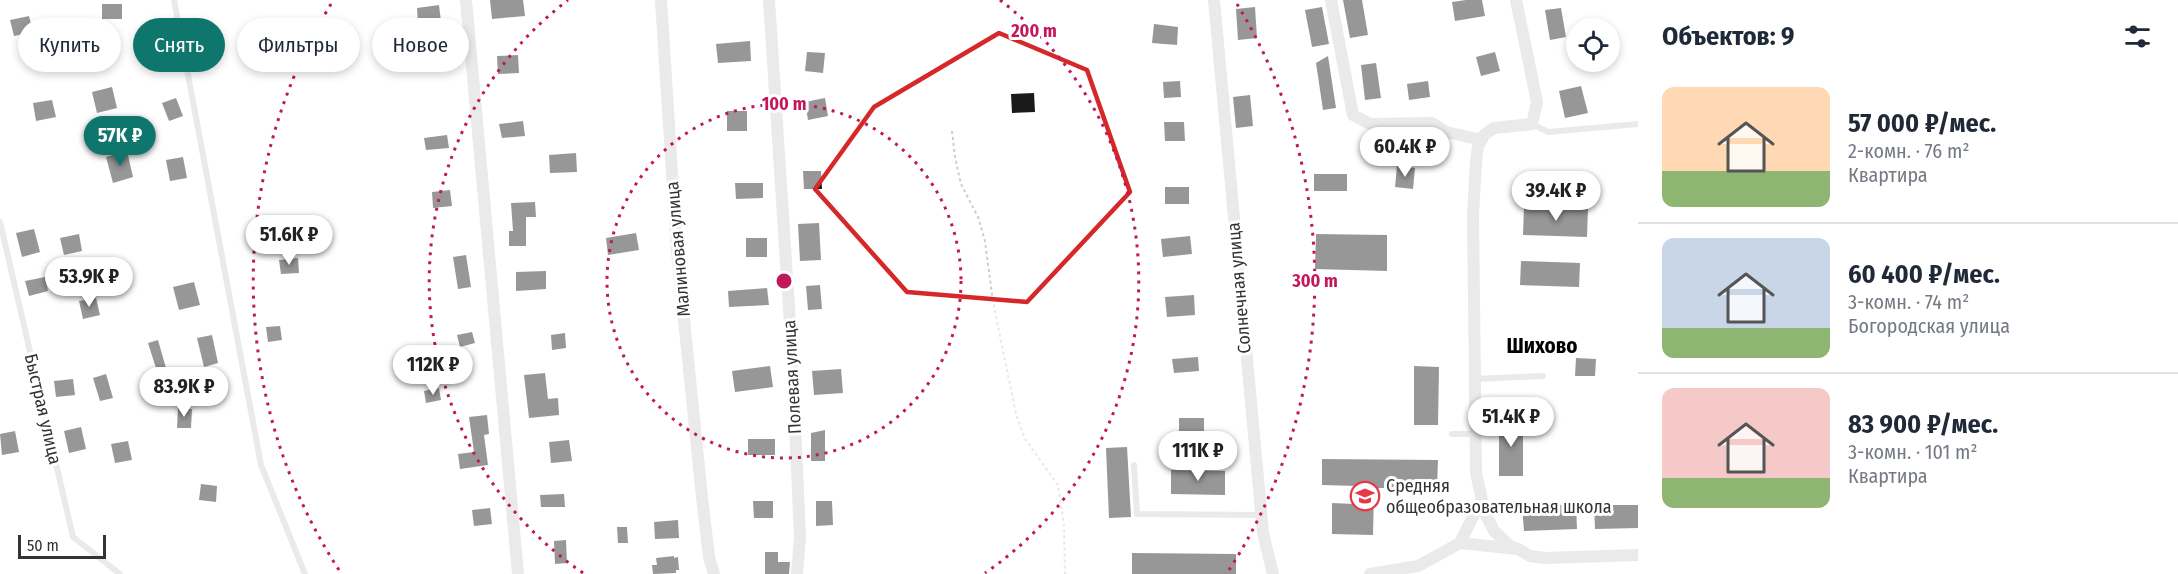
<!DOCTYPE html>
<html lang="ru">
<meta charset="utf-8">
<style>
body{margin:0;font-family:"Fira Sans Condensed",sans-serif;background:#f2f2f3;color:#1f2937;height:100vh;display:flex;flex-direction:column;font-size:22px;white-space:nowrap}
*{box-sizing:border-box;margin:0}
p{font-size:20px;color:#747a83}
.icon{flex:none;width:33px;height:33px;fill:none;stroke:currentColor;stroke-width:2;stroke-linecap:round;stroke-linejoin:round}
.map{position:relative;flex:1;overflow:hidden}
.drawer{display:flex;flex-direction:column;background:#fff;width:540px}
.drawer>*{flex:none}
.hud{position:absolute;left:18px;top:18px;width:570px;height:54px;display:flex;gap:12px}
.fabs{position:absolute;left:1566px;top:18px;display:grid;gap:12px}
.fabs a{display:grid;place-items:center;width:54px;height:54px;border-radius:50%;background:#fff;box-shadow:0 3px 9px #0003;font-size:30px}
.scale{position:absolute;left:18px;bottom:15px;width:88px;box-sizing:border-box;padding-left:6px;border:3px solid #333;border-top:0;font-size:16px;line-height:21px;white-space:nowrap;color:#333;-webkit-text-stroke:4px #fff;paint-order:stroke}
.price{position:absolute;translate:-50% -51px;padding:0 14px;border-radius:21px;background:#fff;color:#222;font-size:20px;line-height:39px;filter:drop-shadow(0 2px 3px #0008)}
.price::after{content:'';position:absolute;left:50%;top:36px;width:18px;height:14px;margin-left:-9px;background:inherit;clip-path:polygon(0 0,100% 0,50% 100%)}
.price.current{background:#0f766e;color:#fff}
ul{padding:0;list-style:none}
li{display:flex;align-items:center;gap:18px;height:150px;padding:0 24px}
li+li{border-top:2px solid #e0e1e3}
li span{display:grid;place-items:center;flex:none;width:168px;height:120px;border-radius:12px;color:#555}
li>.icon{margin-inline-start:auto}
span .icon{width:72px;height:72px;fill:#fffc;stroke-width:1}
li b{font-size:26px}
h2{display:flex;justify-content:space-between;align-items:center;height:72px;padding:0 24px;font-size:26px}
.chip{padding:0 21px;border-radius:27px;background:#fff;box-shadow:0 3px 9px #0003;font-size:21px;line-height:54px}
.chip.current{background:#0f766e;color:#fff}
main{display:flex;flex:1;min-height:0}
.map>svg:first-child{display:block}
.building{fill:#1a1a1a}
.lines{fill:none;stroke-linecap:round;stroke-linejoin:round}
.path{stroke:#cdcdcd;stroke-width:2;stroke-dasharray:3 3;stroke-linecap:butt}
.lane{stroke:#d0d0d0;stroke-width:6}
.street{stroke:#d0d0d0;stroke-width:12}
.marked{fill:none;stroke:#d62828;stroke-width:4.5;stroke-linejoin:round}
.ring{fill:none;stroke:#c2185b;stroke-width:3;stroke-dasharray:3 6}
.labels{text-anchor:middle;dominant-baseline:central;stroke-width:6;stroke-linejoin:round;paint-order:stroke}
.street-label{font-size:18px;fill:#333;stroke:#fff}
.poi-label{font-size:18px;fill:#333;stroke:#fff;text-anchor:start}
.quarter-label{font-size:21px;font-weight:bold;fill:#000;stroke:#fff}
.centre{fill:#c2185b;stroke:#fff;stroke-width:3}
.ring-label{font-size:18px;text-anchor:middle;font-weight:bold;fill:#c2185b;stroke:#fff;stroke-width:6;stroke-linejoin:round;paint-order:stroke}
</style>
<main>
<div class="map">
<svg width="1638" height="574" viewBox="0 0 1638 574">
<rect width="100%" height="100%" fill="#fff"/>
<g class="building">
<path d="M490,0H523L525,16L492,19Z"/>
<path d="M1343,0H1362L1368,35L1350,38Z"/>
<path d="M1466,0H1482L1485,16L1455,21L1452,2Z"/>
<rect x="102" y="4" width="20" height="15"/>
<path d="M439,5L441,22L418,24L417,8Z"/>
<path d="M1255,7L1257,38L1238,40L1236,9Z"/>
<path d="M1322,7L1329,44L1312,47L1305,10Z"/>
<path d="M1561,8L1566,37L1550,40L1545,10Z"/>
<path d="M29,16L33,32L14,36L10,20Z"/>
<path d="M1154,24L1178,27L1177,45L1152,43Z"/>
<path d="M262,32L264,51L243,54L241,36Z"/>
<path d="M750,41L751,61L718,63L716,44Z"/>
<path d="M439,51L442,65L423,69L420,54Z"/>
<path d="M807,52L825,53L823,73L805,71Z"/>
<path d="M1495,52L1500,71L1481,76L1476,57Z"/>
<path d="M518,55L519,73L498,74L497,56Z"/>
<path d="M1328,56L1336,108L1323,110L1316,63Z"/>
<path d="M1376,63L1381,98L1365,100L1361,65Z"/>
<path d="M1180,81L1181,97L1164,98L1163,82Z"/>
<path d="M1428,81L1430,97L1409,100L1407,84Z"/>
<path d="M1581,86L1588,113L1565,118L1559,91Z"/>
<path d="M112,87L117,108L97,113L92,92Z"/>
<path d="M1034,93L1035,112L1012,113L1011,94Z"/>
<path d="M1250,95L1253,126L1236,128L1233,97Z"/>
<path d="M176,98L183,116L169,121L162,103Z"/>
<path d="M825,98L828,116L808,120L805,102Z"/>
<path d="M52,100L56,117L36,121L33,103Z"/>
<rect x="727" y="111" width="20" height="20"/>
<path d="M523,121L525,136L502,138L499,124Z"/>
<path d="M1164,122H1184L1185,141H1165Z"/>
<path d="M447,135L449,148L426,150L424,138Z"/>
<path d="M1402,137L1404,154L1386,155L1385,138Z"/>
<path d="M127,151L133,177L113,183L106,157Z"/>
<path d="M576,153L577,172L550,173L549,155Z"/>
<path d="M183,157L187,178L170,181L166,160Z"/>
<path d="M1397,166L1415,168L1413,189L1395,187Z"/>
<path d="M803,171H821L822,189H804Z"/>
<rect x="1314" y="174" width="33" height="17"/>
<path d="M735,183H763V198L736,199Z"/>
<rect x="1165" y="187" width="24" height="17"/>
<path d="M450,190L452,206L433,208L432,192Z"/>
<path d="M535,202L536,217H526V246H509V231H513L511,203Z"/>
<path d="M1524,207L1588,209L1587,237L1523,235Z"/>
<path d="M288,221L290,236L274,238L272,223Z"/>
<path d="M819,223L821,260L800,261L798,224Z"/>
<path d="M34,229L40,252L22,257L16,233Z"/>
<path d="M636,233L639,250L608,255L606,238Z"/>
<path d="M79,234L82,251L64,255L60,238Z"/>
<path d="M1316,234L1387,235V271L1315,269Z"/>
<path d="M1190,236L1192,254L1163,257L1161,239Z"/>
<rect x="746" y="238" width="21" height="19"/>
<path d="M466,255L471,287L458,289L453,257Z"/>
<path d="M298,258L299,273L281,274L279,260Z"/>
<path d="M1521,261L1580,263L1579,287L1520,285Z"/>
<path d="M546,271V289L516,291V272Z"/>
<path d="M45,277L48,291L29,296L25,281Z"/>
<path d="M194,282L200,305L179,310L173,287Z"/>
<path d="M820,285L822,309L808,310L806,286Z"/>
<path d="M767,288L769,305L729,307L728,291Z"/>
<path d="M1194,295L1195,315L1167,317L1165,297Z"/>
<path d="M96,298L100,315L83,319L79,301Z"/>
<path d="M280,326L282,340L268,342L266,327Z"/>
<path d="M472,332L475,343L460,347L457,335Z"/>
<path d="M565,333L566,348L552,350L551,335Z"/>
<path d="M212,335L218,363L204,367L197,338Z"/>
<path d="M158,340L170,382L161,384L148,343Z"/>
<path d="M1198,357L1199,371L1174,373L1172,359Z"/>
<path d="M1576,358L1596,359L1595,376H1575Z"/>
<path d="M770,366L773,387L735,392L732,371Z"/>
<path d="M1414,366L1439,367L1438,425H1414Z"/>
<path d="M841,369L843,393L814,395L812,371Z"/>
<path d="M545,373L548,399L558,398L559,415L529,418L524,375Z"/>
<path d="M106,374L113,398L100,401L93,378Z"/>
<path d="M73,379L75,395L56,397L54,381Z"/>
<path d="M439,388L441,400L426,403L424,391Z"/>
<path d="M178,408L192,409L191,428H177Z"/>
<path d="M487,415L489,434L484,435L488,465L460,469L458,454L474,452L469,417Z"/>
<path d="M1179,418H1204V435L1179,436Z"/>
<path d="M1499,420L1523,421V476H1499Z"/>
<path d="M81,427L86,449L69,453L64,431Z"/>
<path d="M825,430V461H811V433Z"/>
<path d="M15,431L19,452L2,455L0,434Z"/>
<rect x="748" y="439" width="27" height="16"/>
<path d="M569,440L572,461L551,463L549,442Z"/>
<path d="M128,441L132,460L115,463L111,444Z"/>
<path d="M1127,447L1131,517L1109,518L1106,448Z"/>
<path d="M1322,459L1438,460L1437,488H1374L1373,535L1332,534V503L1355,504L1356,486L1322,485Z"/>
<path d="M1171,470L1225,471V495L1171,494Z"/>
<path d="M201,484L217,486L216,502L199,500Z"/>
<path d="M564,494L565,507H541L540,495Z"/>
<path d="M753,501H773V518H754Z"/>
<path d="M816,501H832L833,525L816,526Z"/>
<path d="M1576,504L1577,529L1524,531L1522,507Z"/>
<path d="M1594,505H1638V528L1595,529Z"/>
<path d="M490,508L492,524L474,526L472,510Z"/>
<path d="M678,520L679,538L655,539L654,522Z"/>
<path d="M617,527H627L628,543H618Z"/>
<path d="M566,540L567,563L555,564L554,541Z"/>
<path d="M765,552H778V562H790L789,574H765Z"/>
<path d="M1132,553L1236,554V574H1132Z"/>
<path d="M674,556V558L678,557L679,570H676V573L653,574L652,565H657L656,558Z"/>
</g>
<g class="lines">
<path class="path" d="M952,131L955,157L961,184L978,217L985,241L993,302L1016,414L1025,439L1058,485L1064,526L1065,574"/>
<g class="lane">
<path d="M174,0L261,465L305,574"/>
<path d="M1532,124L1548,132L1638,124"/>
<path d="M0,222L73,537L120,574"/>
<path d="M1474,379L1543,376"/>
<path d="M1452,434H1475"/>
<path d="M1134,465L1137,514L1261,515"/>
</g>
<g class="street">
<path d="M466,0L518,574"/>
<path d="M661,0L677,251L702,497L709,557L714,574"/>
<path d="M769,0L792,355L800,537L797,574"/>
<path d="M1214,0L1263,533L1273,574"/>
<path d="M1331,0L1353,115L1370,124L1432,123L1446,132L1482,140"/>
<path d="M1516,0L1537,102L1532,124L1494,128L1484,135L1478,146L1476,163L1473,214L1476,473L1485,513L1494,531L1510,546L1518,549"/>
<path d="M1460,543L1481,500"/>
<path d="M1370,574L1418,566L1460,543L1518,549L1530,556L1545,558L1638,555"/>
</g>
</g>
<path d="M0 0H1638V574H0ZM999,33L1087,70L1130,192L1027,302L907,292L815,189L874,107Z" fill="#fff" fill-opacity=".55" fill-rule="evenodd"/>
<path class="marked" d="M999,33L1087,70L1130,192L1027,302L907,292L815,189L874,107Z"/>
<g class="ring">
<circle cx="784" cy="281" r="177"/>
<path d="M583 573A354 354 0 0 1 568 0M1000 0A354 354 0 0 1 985 573"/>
<path d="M339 570A531 531 0 0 1 331 4M1237 4A531 531 0 0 1 1229 570"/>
</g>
<defs>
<g id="school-ring" transform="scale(1.5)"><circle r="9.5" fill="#fff" stroke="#e63946" stroke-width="1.5"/><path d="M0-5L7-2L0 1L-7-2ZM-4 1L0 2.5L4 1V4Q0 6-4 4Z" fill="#e63946"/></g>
</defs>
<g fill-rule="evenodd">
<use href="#school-ring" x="1365" y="496"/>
</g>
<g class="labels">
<g class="street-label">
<text transform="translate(678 249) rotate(-95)">Малиновая улица</text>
<text transform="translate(1239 288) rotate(-95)">Солнечная улица</text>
<text transform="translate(792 377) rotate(-93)">Полевая улица</text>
<text transform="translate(43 409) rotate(77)">Быстрая улица</text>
</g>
<g class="poi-label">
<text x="1386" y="486">Средняя<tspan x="1386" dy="21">общеобразовательная школа</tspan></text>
</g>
<g class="quarter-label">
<text x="1542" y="346">Шихово</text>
</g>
</g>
<circle cx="784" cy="281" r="9" class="centre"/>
<g class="ring-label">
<text x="1034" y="37">200 m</text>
<text x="784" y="110">100 m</text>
<text x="1315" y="287">300 m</text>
</g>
</svg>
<div class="fabs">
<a><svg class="icon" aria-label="locate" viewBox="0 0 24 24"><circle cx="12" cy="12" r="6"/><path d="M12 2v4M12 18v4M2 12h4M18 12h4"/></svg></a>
</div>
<div class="scale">50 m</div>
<b class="price current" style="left:120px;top:167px">57K ₽</b>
<b class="price" style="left:1405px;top:178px">60.4K ₽</b>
<b class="price" style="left:1556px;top:222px">39.4K ₽</b>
<b class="price" style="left:289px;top:266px">51.6K ₽</b>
<b class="price" style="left:89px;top:308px">53.9K ₽</b>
<b class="price" style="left:433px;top:396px">112K ₽</b>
<b class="price" style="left:184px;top:418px">83.9K ₽</b>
<b class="price" style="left:1511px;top:448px">51.4K ₽</b>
<b class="price" style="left:1198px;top:482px">111K ₽</b>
<div class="hud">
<a class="chip">Купить</a>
<a class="chip current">Снять</a>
<a class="chip">Фильтры</a>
<a class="chip">Новое</a>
</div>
</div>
<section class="drawer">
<h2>Объектов: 9<svg class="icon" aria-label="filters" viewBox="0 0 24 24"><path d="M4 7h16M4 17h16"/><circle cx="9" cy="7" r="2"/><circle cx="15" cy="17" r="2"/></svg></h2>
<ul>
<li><span style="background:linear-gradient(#ffd9b3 70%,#8fb573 0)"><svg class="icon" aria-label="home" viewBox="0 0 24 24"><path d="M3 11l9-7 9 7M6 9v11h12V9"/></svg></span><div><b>57 000 ₽/мес.</b><p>2-комн. · 76 m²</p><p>Квартира</p></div></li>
<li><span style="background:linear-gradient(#c9d6e8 75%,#8fb573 0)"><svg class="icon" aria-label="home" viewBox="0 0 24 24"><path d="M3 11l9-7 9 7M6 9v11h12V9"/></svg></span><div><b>60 400 ₽/мес.</b><p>3-комн. · 74 m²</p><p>Богородская улица</p></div></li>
<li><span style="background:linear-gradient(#f6c9c9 75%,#8fb573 0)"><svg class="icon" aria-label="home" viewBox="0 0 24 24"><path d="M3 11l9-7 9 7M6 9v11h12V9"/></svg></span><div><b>83 900 ₽/мес.</b><p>3-комн. · 101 m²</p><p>Квартира</p></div></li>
</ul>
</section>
</main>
